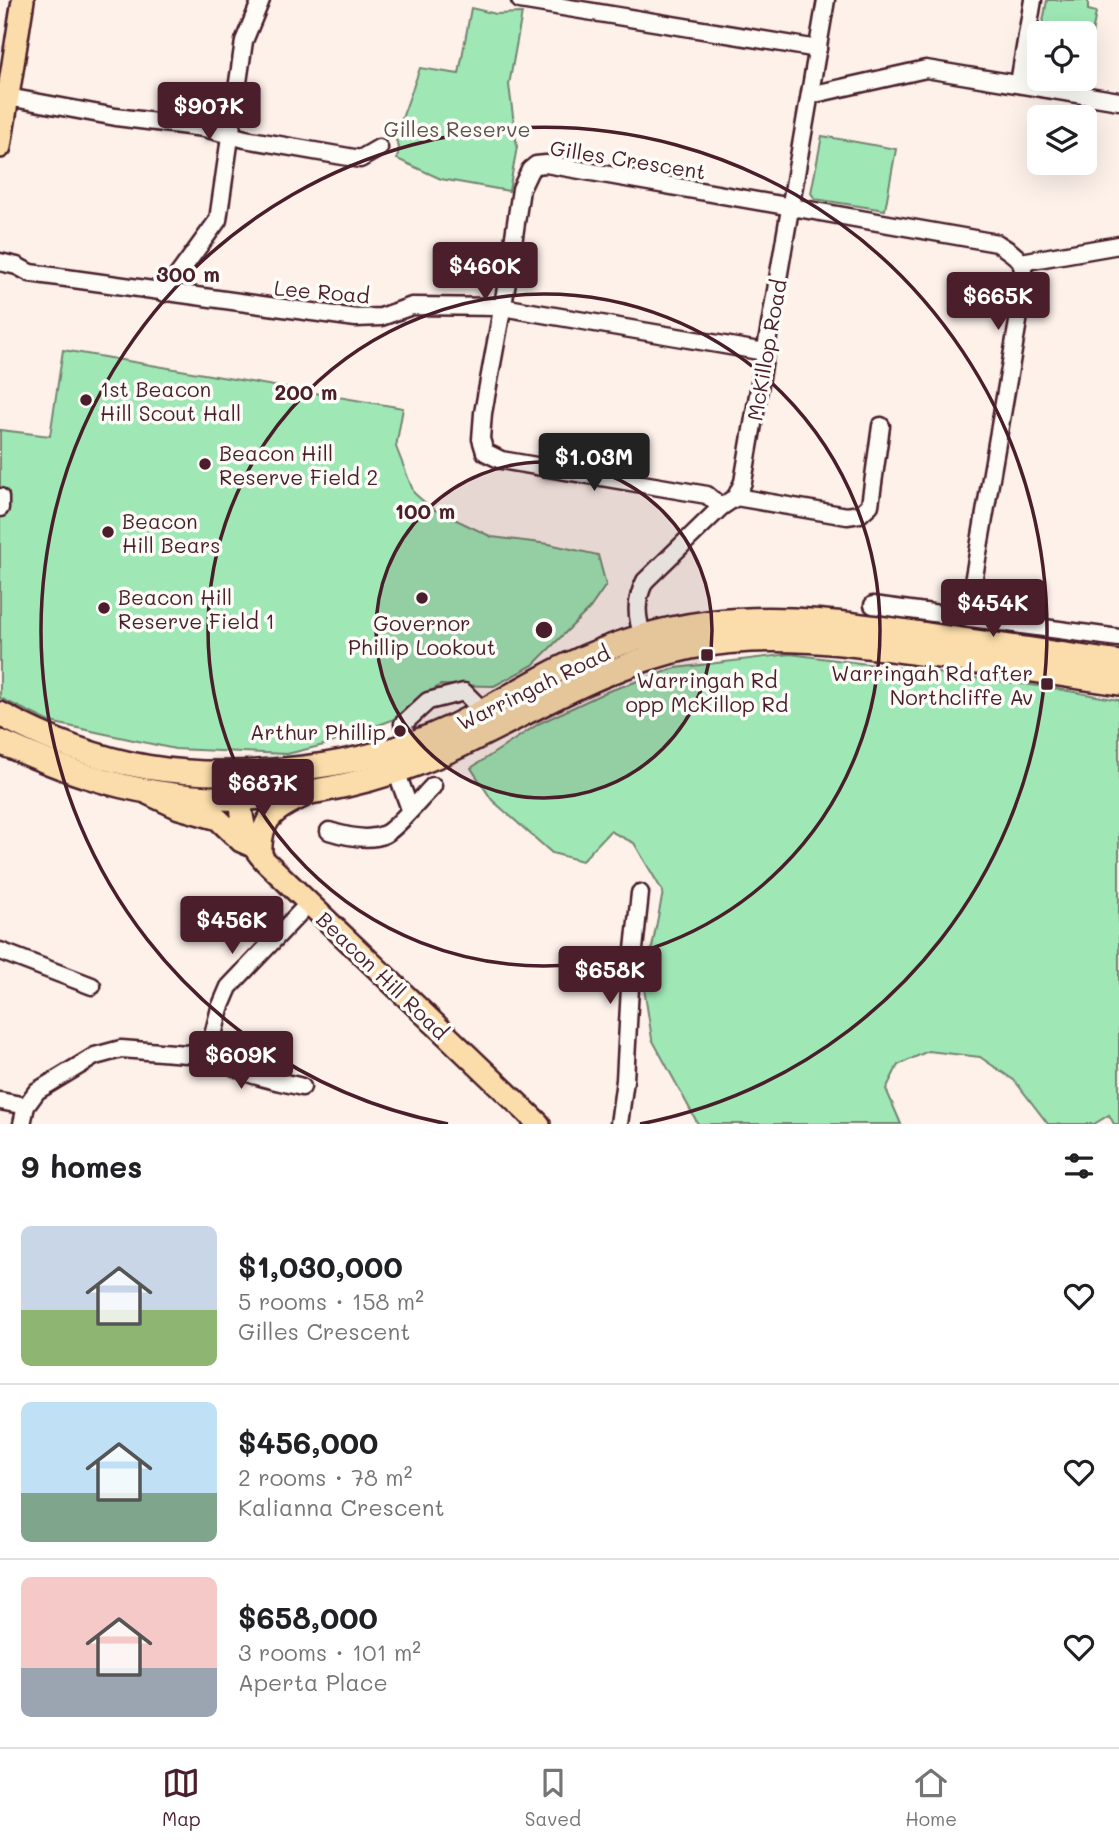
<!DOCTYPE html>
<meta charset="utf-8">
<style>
body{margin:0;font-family:Mali,sans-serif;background:#f2f2f2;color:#202124;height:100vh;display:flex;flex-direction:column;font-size:26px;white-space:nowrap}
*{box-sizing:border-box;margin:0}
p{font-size:23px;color:#757577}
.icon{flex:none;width:38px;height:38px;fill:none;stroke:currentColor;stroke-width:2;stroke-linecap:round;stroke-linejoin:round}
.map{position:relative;height:1124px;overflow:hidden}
.sheet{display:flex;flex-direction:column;background:#fff;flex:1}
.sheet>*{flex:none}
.controls{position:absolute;left:1027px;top:21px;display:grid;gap:14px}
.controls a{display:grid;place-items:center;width:70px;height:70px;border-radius:10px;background:#fff;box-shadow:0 7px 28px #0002;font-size:35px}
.price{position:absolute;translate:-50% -60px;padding:0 16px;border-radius:7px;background:#4a1f2b;color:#fff;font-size:23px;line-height:46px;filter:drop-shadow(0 2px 4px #0008)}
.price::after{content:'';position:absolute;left:50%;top:42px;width:21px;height:16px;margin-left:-10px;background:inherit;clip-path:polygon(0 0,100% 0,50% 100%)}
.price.current{background:#222;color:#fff}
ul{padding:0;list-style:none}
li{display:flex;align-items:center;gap:21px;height:175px;padding:0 21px}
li+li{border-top:2px solid #e0e0e0}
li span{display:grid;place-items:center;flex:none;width:196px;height:140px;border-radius:10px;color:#555}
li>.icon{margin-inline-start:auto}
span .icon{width:84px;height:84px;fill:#fffc;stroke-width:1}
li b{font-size:30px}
h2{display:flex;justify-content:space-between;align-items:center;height:84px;padding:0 21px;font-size:30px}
.menu{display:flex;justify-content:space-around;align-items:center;height:98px;border-top:2px solid #e0e0e0;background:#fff;font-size:19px;color:#757577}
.menu a{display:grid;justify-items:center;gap:4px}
.menu .current{color:#4a1f2b}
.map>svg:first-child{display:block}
.green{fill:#9fe8b6;stroke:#748470;stroke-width:2}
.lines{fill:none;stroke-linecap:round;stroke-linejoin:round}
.minor-casing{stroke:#4a1f2b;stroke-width:21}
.major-casing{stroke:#4a1f2b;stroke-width:26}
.highway-casing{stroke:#4a1f2b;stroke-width:28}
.minor{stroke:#fdfcf7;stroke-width:16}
.major{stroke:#fbddab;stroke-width:21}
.highway{stroke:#fbddab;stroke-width:23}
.ring{fill:none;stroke:#4a1f2b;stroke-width:3.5}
.poi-dot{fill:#4a1f2b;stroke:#fdfcf7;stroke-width:2.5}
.labels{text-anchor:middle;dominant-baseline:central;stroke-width:7;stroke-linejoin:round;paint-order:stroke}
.park-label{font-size:21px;fill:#5f514e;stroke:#fdfcf7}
.street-label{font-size:21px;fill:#4a1f2b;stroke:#fdfcf7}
.poi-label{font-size:21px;fill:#4a1f2b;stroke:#fdfcf7;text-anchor:start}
.centre{fill:#4a1f2b;stroke:#fdfcf7;stroke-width:3.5}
.ring-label{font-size:21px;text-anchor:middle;font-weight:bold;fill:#4a1f2b;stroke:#fdfcf7;stroke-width:7;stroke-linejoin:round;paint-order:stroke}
</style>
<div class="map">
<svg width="1119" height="1124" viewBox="0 0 1119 1124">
<rect width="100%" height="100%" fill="#fdf1ea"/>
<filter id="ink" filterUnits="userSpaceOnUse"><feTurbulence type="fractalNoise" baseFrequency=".0143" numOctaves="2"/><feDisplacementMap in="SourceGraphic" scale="14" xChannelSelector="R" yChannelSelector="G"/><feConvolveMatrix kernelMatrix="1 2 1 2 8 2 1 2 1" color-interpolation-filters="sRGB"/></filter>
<g filter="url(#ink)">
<g class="green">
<path d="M1047,0H1088V10L1096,12L1085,75V33H1041Z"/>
<path d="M471,8L496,14L522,13L509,85L517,147L509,191L441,179L397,159L399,147L395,138L420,68L459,74Z"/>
<path d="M822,136L896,149L885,210L815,199L811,193Z"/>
<path d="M63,350L403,408L396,447L414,493L431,508L492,537L549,544L598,555L606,585L590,608L533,665L494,686L440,685L392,720L328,744L287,754L175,749L50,722L0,698V430L50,436Z"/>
<path d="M790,654L1046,687L1119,700V1124H1114L1109,1115L1094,1124H1048L1015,1081L980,1057L928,1051L898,1065L886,1089L901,1124H698L652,1039L644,988L663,892L634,843L610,831L582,861L552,853L492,800L471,768L540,723L606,692L676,668Z"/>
</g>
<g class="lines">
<g class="minor-casing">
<g id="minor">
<path d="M520,0L818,49"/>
<path d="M1019,83L1033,0"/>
<path d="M810,95L926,69L1119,101"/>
<path d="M8,97L116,117L204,128L245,139L360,159L379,148"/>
<path d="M0,262L17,266L30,273L356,318L381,317L412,306L502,307L765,352"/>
<path d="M1021,262L1119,245"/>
<path d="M165,293L218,220L244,41L261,0"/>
<path d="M0,497V508"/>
<path d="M736,497L847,516L860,514L870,505L881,426"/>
<path d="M721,507L707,495L501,460L485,452L481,439L483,413L508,277L521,189L530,170L536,165L546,164L997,243C1019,257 1025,260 1024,287L967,617"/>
<path d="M873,605L1119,638"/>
<path d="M643,637C636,616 635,601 645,581L721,507L736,497L743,482L826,0"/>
<path d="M409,744L403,724L428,701L464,692L484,712"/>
<path d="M396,771L410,809"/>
<path d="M329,831C345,836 369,842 385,834C397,828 422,797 433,786"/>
<path d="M0,951L92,986"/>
<path d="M206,1046C238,1076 261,1077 302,1087"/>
<path d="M0,1101L26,1106"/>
<path d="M22,1124L26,1106L37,1091L95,1056L121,1049L187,1054L197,1051L206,1046L212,1039L220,1008L229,987L308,904"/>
<path d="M619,1124L625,1080L630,987L640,893"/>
</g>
</g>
<g class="major-casing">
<g id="major">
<path d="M0,147L23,0"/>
<path d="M149,794L179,808L218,819L241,841L250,845"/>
<path d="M241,799C241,825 247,841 265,861L539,1124"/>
<path d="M261,856C259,817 275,810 308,794"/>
</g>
</g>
<g class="highway-casing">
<g id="highway">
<path d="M0,714C103,770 189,782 304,768C354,762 404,749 450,728C491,709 528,684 568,665C612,644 660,629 708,623C782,614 855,624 928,635C992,644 1055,654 1119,663"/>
<path d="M0,742C29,754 57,767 87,776C210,816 345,800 461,745C536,709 608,664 691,647C775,630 863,645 946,657C1004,666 1061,674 1119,683"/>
</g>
</g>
<use href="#minor" class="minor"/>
<use href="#major" class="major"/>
<use href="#highway" class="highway"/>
</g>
</g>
<circle cx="544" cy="630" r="168" fill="#4a1f2b" fill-opacity=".12"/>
<g class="ring">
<circle cx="544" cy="630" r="168"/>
<circle cx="544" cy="630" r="336"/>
<path d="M448 1124A503 503 0 1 1 640 1124"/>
</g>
<g class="poi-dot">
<circle cx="86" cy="400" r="7"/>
<circle cx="205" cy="464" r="7"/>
<circle cx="108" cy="532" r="7"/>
<circle cx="422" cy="598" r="7"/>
<circle cx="104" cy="608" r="7"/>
<rect x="700" y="648" width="14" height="14" rx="3.5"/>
<rect x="1040" y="677" width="14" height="14" rx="3.5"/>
<circle cx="400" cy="731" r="7"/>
</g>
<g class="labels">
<g class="park-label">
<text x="457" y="128">Gilles Reserve</text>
</g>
<g class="street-label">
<text transform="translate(628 159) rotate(9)">Gilles Crescent</text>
<text transform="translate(322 291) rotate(5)">Lee Road</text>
<text transform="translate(766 350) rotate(-80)">McKillop Road</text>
<text transform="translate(533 687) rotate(-26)">Warringah Road</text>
<text transform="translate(383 975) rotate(44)">Beacon Hill Road</text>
</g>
<g class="poi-label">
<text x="100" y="388">1st Beacon<tspan x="100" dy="24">Hill Scout Hall</tspan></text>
<text x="219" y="452">Beacon Hill<tspan x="219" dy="24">Reserve Field 2</tspan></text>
<text x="122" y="520">Beacon<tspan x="122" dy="24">Hill Bears</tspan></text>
<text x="118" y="596">Beacon Hill<tspan x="118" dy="24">Reserve Field 1</tspan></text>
<text x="422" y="622" text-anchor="middle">Governor<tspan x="422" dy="24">Phillip Lookout</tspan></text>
<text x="1033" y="672" text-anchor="end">Warringah Rd after<tspan x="1033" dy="24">Northcliffe Av</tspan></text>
<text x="707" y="679" text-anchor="middle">Warringah Rd<tspan x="707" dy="24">opp McKillop Rd</tspan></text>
<text x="386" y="731" text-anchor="end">Arthur Phillip</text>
</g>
</g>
<circle cx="544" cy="630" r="10" class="centre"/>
<g class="ring-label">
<text x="188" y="282">300 m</text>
<text x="306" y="400">200 m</text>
<text x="425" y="519">100 m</text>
</g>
</svg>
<div class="controls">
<a><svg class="icon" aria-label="locate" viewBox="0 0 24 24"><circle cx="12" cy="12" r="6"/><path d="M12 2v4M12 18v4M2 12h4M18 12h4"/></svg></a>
<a><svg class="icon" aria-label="layers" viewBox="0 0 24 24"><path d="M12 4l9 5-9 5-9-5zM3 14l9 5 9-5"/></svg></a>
</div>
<b class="price" style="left:209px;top:142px">$907K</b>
<b class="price" style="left:485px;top:302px">$460K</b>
<b class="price" style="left:998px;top:332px">$665K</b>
<b class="price current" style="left:594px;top:493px">$1.03M</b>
<b class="price" style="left:993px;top:639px">$454K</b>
<b class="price" style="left:263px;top:819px">$687K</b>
<b class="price" style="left:232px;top:956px">$456K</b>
<b class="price" style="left:610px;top:1006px">$658K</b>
<b class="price" style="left:241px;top:1091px">$609K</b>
</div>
<section class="sheet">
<h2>9 homes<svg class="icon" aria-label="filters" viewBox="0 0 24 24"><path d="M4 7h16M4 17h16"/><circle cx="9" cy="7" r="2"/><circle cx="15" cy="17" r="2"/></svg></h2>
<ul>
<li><span style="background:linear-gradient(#c9d6e8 60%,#8fb573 0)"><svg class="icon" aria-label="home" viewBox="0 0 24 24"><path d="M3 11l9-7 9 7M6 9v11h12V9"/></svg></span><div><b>$1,030,000</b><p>5 rooms · 158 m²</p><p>Gilles Crescent</p></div><svg class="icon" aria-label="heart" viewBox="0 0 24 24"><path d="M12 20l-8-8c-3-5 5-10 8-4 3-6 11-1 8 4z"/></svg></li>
<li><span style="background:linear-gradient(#bfe0f5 65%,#7fa58c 0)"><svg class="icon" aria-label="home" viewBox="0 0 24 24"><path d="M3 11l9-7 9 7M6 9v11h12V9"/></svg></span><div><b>$456,000</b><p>2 rooms · 78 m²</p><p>Kalianna Crescent</p></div><svg class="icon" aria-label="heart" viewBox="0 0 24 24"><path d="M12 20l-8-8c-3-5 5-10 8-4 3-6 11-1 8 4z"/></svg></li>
<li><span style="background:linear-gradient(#f6c9c9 65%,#9aa5b1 0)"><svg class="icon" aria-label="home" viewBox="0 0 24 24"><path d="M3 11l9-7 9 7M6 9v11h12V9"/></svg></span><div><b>$658,000</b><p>3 rooms · 101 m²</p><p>Aperta Place</p></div><svg class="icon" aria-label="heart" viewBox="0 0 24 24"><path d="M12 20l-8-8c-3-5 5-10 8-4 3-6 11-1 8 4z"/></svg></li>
</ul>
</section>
<nav class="menu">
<a class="current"><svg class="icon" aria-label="map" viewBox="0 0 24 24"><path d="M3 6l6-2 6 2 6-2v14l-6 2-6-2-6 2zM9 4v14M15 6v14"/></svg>Map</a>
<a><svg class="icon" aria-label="saved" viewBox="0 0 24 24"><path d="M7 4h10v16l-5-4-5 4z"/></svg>Saved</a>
<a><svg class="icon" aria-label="home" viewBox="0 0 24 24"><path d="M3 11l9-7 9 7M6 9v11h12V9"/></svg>Home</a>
</nav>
